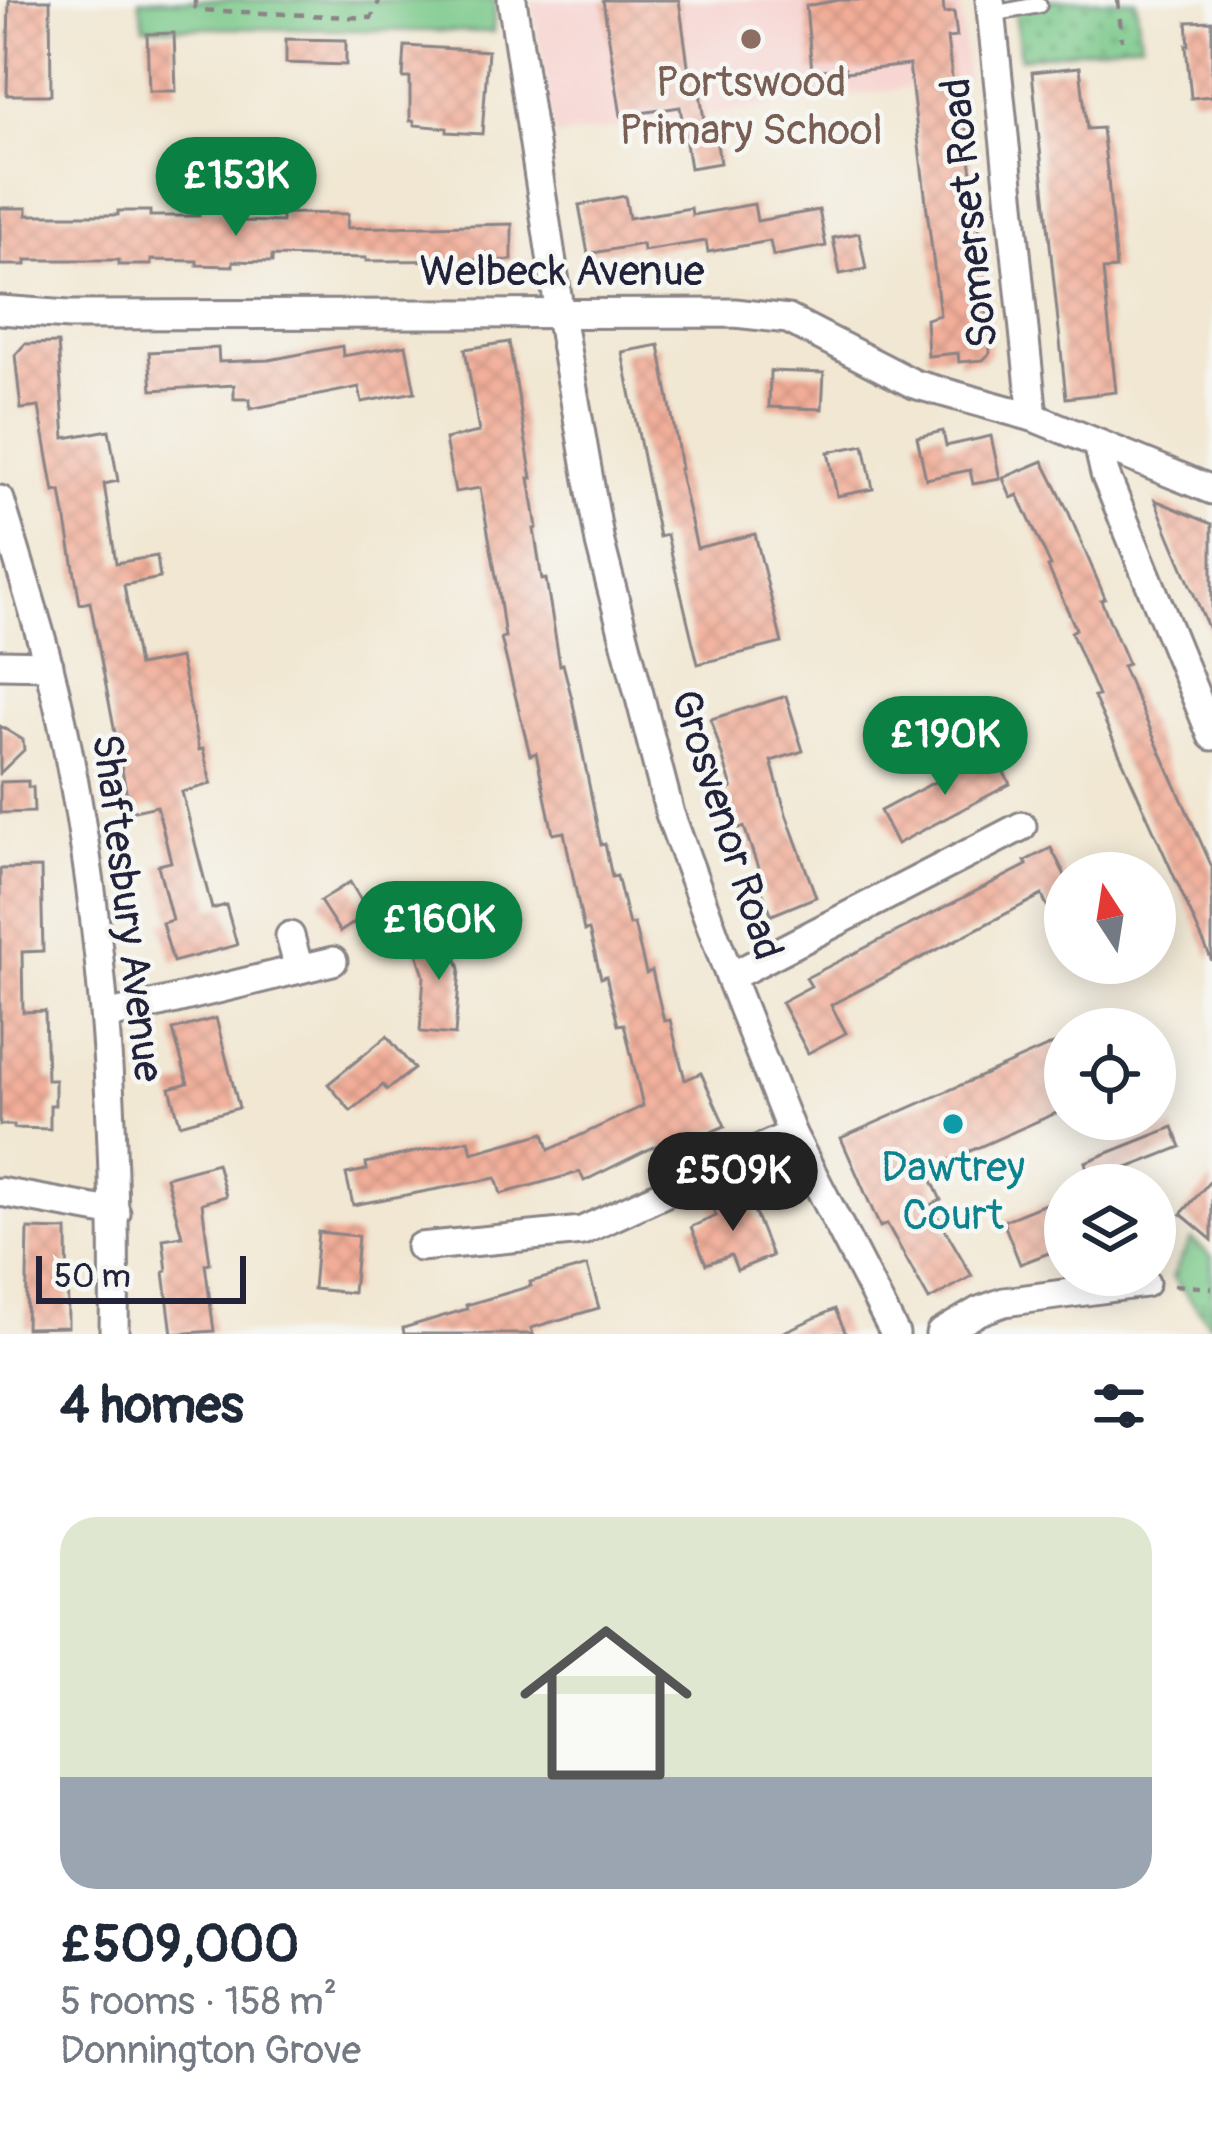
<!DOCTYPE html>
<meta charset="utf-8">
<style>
body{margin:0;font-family:Pangolin,sans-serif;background:#f2f2f3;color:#1f2937;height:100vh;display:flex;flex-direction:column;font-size:45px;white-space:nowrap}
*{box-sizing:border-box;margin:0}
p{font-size:39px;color:#747a83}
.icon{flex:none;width:66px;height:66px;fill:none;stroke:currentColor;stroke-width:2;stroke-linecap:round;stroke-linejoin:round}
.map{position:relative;height:1334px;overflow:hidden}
.sheet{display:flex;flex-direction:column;background:#fff;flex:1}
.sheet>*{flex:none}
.needle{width:78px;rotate:348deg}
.controls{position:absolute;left:1044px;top:852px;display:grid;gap:24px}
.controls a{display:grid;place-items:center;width:132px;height:132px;border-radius:50%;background:#fff;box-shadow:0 6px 30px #0003;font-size:60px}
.scale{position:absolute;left:36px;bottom:30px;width:210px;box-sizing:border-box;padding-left:12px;border:6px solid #22223b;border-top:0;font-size:33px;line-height:42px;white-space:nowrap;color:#22223b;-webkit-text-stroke:9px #f6f6f2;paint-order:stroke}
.price{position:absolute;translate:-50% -102px;padding:0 27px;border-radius:42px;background:#0b8043;color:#fff;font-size:39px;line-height:78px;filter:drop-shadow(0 3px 6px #0008)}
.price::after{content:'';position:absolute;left:50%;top:72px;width:36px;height:27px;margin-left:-18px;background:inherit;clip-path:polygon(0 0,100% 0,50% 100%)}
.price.selected{background:#222;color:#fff}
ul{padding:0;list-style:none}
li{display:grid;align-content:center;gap:24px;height:636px;padding:0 60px}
li span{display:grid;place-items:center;height:372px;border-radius:36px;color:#555}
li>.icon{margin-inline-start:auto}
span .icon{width:216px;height:216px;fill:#fffc;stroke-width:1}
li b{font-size:51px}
h2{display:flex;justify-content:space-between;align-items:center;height:144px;padding:0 60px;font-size:51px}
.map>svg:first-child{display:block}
.built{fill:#f7d0cd}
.grass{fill:url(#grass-tufts);stroke:#4e7562;stroke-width:3}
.park{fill:#79c889;stroke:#4e7562;stroke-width:3}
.garden{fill:url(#garden-dots);stroke:#4e7562;stroke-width:3}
.building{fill:url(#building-cross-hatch)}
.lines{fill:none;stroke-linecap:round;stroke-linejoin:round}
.service-casing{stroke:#8a8486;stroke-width:20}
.minor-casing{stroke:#8a8486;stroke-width:33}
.path{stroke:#8a8486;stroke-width:4.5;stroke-dasharray:9 9;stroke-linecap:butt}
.service{stroke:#fff;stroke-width:14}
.minor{stroke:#fff;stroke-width:27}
.education-dot{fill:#8d6e63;stroke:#f6f6f2;stroke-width:4.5}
.culture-dot{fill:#0f9aa8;stroke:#f6f6f2;stroke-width:4.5}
.labels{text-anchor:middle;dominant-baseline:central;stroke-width:9;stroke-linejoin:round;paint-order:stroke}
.education-label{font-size:42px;fill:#785e54;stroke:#f6f6f2}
.street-label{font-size:42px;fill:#22223b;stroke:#f6f6f2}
.culture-label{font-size:42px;fill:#0d838f;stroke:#f6f6f2}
</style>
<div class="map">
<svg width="1212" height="1334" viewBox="0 0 1212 1334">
<defs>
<pattern id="grass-tufts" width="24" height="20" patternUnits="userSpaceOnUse" patternTransform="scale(3)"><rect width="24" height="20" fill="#79c889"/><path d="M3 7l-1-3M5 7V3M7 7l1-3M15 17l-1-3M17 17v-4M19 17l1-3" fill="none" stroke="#63a271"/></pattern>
<pattern id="garden-dots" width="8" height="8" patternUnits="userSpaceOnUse" patternTransform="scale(3)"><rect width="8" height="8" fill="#79c889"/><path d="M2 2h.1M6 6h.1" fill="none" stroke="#63a271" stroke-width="1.8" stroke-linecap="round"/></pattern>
<pattern id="building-cross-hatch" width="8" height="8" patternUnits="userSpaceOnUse" patternTransform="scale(3)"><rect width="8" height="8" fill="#f2ad98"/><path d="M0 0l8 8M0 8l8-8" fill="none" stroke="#cf9584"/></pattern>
</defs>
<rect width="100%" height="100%" fill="#f6f6f2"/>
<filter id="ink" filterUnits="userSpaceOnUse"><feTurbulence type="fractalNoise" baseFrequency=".00833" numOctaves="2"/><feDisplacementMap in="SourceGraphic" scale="24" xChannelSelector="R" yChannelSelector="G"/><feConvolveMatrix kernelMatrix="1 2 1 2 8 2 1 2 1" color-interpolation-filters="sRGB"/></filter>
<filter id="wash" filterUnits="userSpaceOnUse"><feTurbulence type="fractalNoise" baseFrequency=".004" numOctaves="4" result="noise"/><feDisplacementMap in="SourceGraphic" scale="48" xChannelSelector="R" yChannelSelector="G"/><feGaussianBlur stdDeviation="2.7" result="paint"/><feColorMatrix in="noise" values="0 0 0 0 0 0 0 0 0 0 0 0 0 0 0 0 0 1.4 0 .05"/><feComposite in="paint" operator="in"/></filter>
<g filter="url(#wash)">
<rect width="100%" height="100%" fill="#f1e7d2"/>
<path class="built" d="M532,0H960L967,79L555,137Z"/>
<path class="grass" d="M1191,1239L1212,1257V1326L1172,1277Z"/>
<path class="park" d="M139,0H495L493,32L144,27Z"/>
<path class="garden" d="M1014,0H1136L1141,42L1020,58Z"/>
<g id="blocks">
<g class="building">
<path d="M9,0H50L51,95H7Z"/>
<path d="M603,0H679L689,72L697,71L706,134L715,132L720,163L690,168L680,107L621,116Z"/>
<path d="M839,0H943L944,13L954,12L957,37L947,38L953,85L960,84L985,270L990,353L983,360L959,362L958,353L928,356L926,319L940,315L909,65L845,72V68L812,71L806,6Z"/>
<path d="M1212,21V96L1191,98L1186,45H1189L1187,22Z"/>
<path d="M174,33L176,91H149L147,34Z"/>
<path d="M286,39L346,40V65L286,63Z"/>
<path d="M405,46L488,51L482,134L447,132V128L414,125V121H410V78H403Z"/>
<path d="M1080,67L1087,129L1102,128L1108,179L1116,269L1103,270L1116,392L1066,398L1032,72Z"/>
<path d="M625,196L629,218L691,208L692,215L754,204L757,221L819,210L826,246L773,256L770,241L708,252L706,241L643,251L642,244L588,254L579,205Z"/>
<path d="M0,208H27V215H118V211H150V216H199V211L235,213L234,221L282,222V213L348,214L347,228L512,224V260L366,261V258L272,256V262L233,261V266L197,265V261L151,260V265H119V260H26V265H0Z"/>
<path d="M859,233L866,269L840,274L833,238Z"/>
<path d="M509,342L532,478H529L537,528L534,529L542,580L546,579L560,665L563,664L572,699L601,845L605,844L612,877L617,876L629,925L634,924L646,973L652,971L664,1021L670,1020L685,1080L701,1073L725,1126L663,1153L659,1144L584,1181L580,1172L501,1194L496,1178L353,1205L346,1174L367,1170L366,1163L469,1140L472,1153L544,1133L549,1150L643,1106L624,1024L618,1025L606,976L601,978L589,930L584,931L564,832L553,834L536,753L530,755L501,638L505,637L498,587L480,488L455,492L445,439L479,432L465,349Z"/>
<path d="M58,343L65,438L109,430L118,481L104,484L116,563L157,556L160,578L124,585L138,666L180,658L199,750L203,749L211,784L182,792L212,909L226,905L237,945L173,962L162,923L172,920L158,865L171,862L157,806L130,812L90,602L80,604L61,491L54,492L39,407L21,409L15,355L25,344Z"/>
<path d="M406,345L415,392L362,402L359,387L250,409V399H234V385L152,390L149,352L218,348L219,362L269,360L342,346L343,356Z"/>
<path d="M659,345L677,443L681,469H679L697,548L755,534L782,643L698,664L667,535L659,537L622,352Z"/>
<path d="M770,371L824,373L822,409L769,407Z"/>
<path d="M943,431L946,446L991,436L1000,479L973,484L970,470L926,479L917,437Z"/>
<path d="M864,445L873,489L837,496L828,452Z"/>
<path d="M1043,461L1068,511L1105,598L1101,600L1128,664L1122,666L1212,867V961L1094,697L1098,696L1071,632L1076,629L1048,567L1051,566L1018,495L1011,498L1003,478Z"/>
<path d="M1155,500L1212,524V637L1169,535Z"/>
<path d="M786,696L803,751L771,761L786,814L816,897L772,915L755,875L760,874L744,827L739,828L727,790L732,788L711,719Z"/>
<path d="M0,726L23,740L24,750L0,773Z"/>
<path d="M993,751L1010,784L897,844L880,811Z"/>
<path d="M28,781V787H33L34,812L0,813V782Z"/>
<path d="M1051,848L1065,875V899L1048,908L1042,895L831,1005L846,1033L808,1053L781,1002L811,986L806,978L1027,865L1025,861Z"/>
<path d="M41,868L43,951L22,952L23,1012L45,1011L47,1080H55V1105H50V1129L14,1128V1125H0V869Z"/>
<path d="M350,882L369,913L340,932L320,901Z"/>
<path d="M447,928L460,969L455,1035L420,1032L424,976L413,939Z"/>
<path d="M216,1018L239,1108L180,1124L170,1088L188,1083L173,1030Z"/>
<path d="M387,1036L414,1069L387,1090L383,1085L351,1111L328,1084Z"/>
<path d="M1065,1039V1109L927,1170L941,1200L931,1205L972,1276L929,1300L887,1224L880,1227L841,1138Z"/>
<path d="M1173,1127L1181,1147L1092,1182L1085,1162Z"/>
<path d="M217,1163L226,1196L202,1203L210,1263L205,1264L214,1331L172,1334L164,1272L167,1271L163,1239L182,1236L166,1177Z"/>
<path d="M1212,1179V1240L1181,1214Z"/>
<path d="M747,1193L772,1256L737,1270L731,1255L706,1264L691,1227L716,1216L712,1207Z"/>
<path d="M1055,1200L1065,1225V1247L1020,1264L1003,1221Z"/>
<path d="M28,1229L67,1230L68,1327L26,1328Z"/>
<path d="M318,1232L358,1236L353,1293L313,1289Z"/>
<path d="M587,1266L599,1308L531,1328L533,1334H404L403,1328L467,1309L466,1305L531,1286L530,1282Z"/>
<path d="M835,1309L846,1334H779Z"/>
</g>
</g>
</g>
<g filter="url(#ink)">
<use href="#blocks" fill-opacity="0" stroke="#8a8486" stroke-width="3"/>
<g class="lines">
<g class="service-casing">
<path id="service" d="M992,14L1039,5"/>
</g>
<g class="minor-casing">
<g id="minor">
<path d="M512,0L560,315L600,543L670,814L730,977L792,1134L895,1334"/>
<path d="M990,0L1033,417"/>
<path d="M0,310L69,315L735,313L788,319L914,384L1033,417L1212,490"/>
<path d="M1098,444L1105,474L1212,736"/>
<path d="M0,500C24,581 51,662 67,746C106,939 117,1137 114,1334"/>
<path d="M0,664L49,665"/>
<path d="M290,936L299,969"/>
<path d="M730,977L1022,826"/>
<path d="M106,1016L333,961"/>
<path d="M0,1192L116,1213"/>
<path d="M420,1247L582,1231L792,1134"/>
<path d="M940,1334L979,1311L1004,1302L1145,1283"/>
</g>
</g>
<g class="path">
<path d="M195,0V7L200,10L371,18L380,0"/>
<path d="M1118,0L1122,41"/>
<path d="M1174,1285L1212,1288"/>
</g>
<use href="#service" class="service"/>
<use href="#minor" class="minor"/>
</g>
</g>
<circle class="education-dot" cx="751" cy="39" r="12"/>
<circle class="culture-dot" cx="953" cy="1124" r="12"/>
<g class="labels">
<g class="education-label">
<text x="751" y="83">Portswood<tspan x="751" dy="48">Primary School</tspan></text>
</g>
<g class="street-label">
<text transform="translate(970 213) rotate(-96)">Somerset Road</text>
<text x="562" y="272">Welbeck Avenue</text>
<text transform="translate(726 825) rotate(72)">Grosvenor Road</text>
<text transform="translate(127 908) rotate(83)">Shaftesbury Avenue</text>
</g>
<g class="culture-label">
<text x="953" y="1168">Dawtrey<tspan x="953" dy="48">Court</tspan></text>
</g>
</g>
</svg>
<div class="controls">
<a><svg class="needle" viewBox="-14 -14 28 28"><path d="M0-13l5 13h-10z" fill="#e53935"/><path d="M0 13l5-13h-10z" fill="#747a83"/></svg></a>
<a><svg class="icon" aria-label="locate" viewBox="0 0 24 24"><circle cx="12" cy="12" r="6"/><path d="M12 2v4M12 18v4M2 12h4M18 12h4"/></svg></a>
<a><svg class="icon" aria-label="layers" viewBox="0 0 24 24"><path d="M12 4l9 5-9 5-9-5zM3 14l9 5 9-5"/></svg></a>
</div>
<div class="scale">50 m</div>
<b class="price" style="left:236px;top:239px">£153K</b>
<b class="price" style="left:945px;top:798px">£190K</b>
<b class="price" style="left:439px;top:983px">£160K</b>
<b class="price selected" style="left:733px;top:1234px">£509K</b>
</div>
<section class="sheet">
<h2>4 homes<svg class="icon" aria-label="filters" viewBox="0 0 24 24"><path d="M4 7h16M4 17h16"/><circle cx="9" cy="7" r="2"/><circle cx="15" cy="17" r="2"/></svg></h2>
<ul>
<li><span style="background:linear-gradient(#dfe7d0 70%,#9aa5b1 0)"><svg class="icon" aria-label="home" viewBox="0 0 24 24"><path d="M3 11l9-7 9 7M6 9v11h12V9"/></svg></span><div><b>£509,000</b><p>5 rooms · 158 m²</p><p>Donnington Grove</p></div></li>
</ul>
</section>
